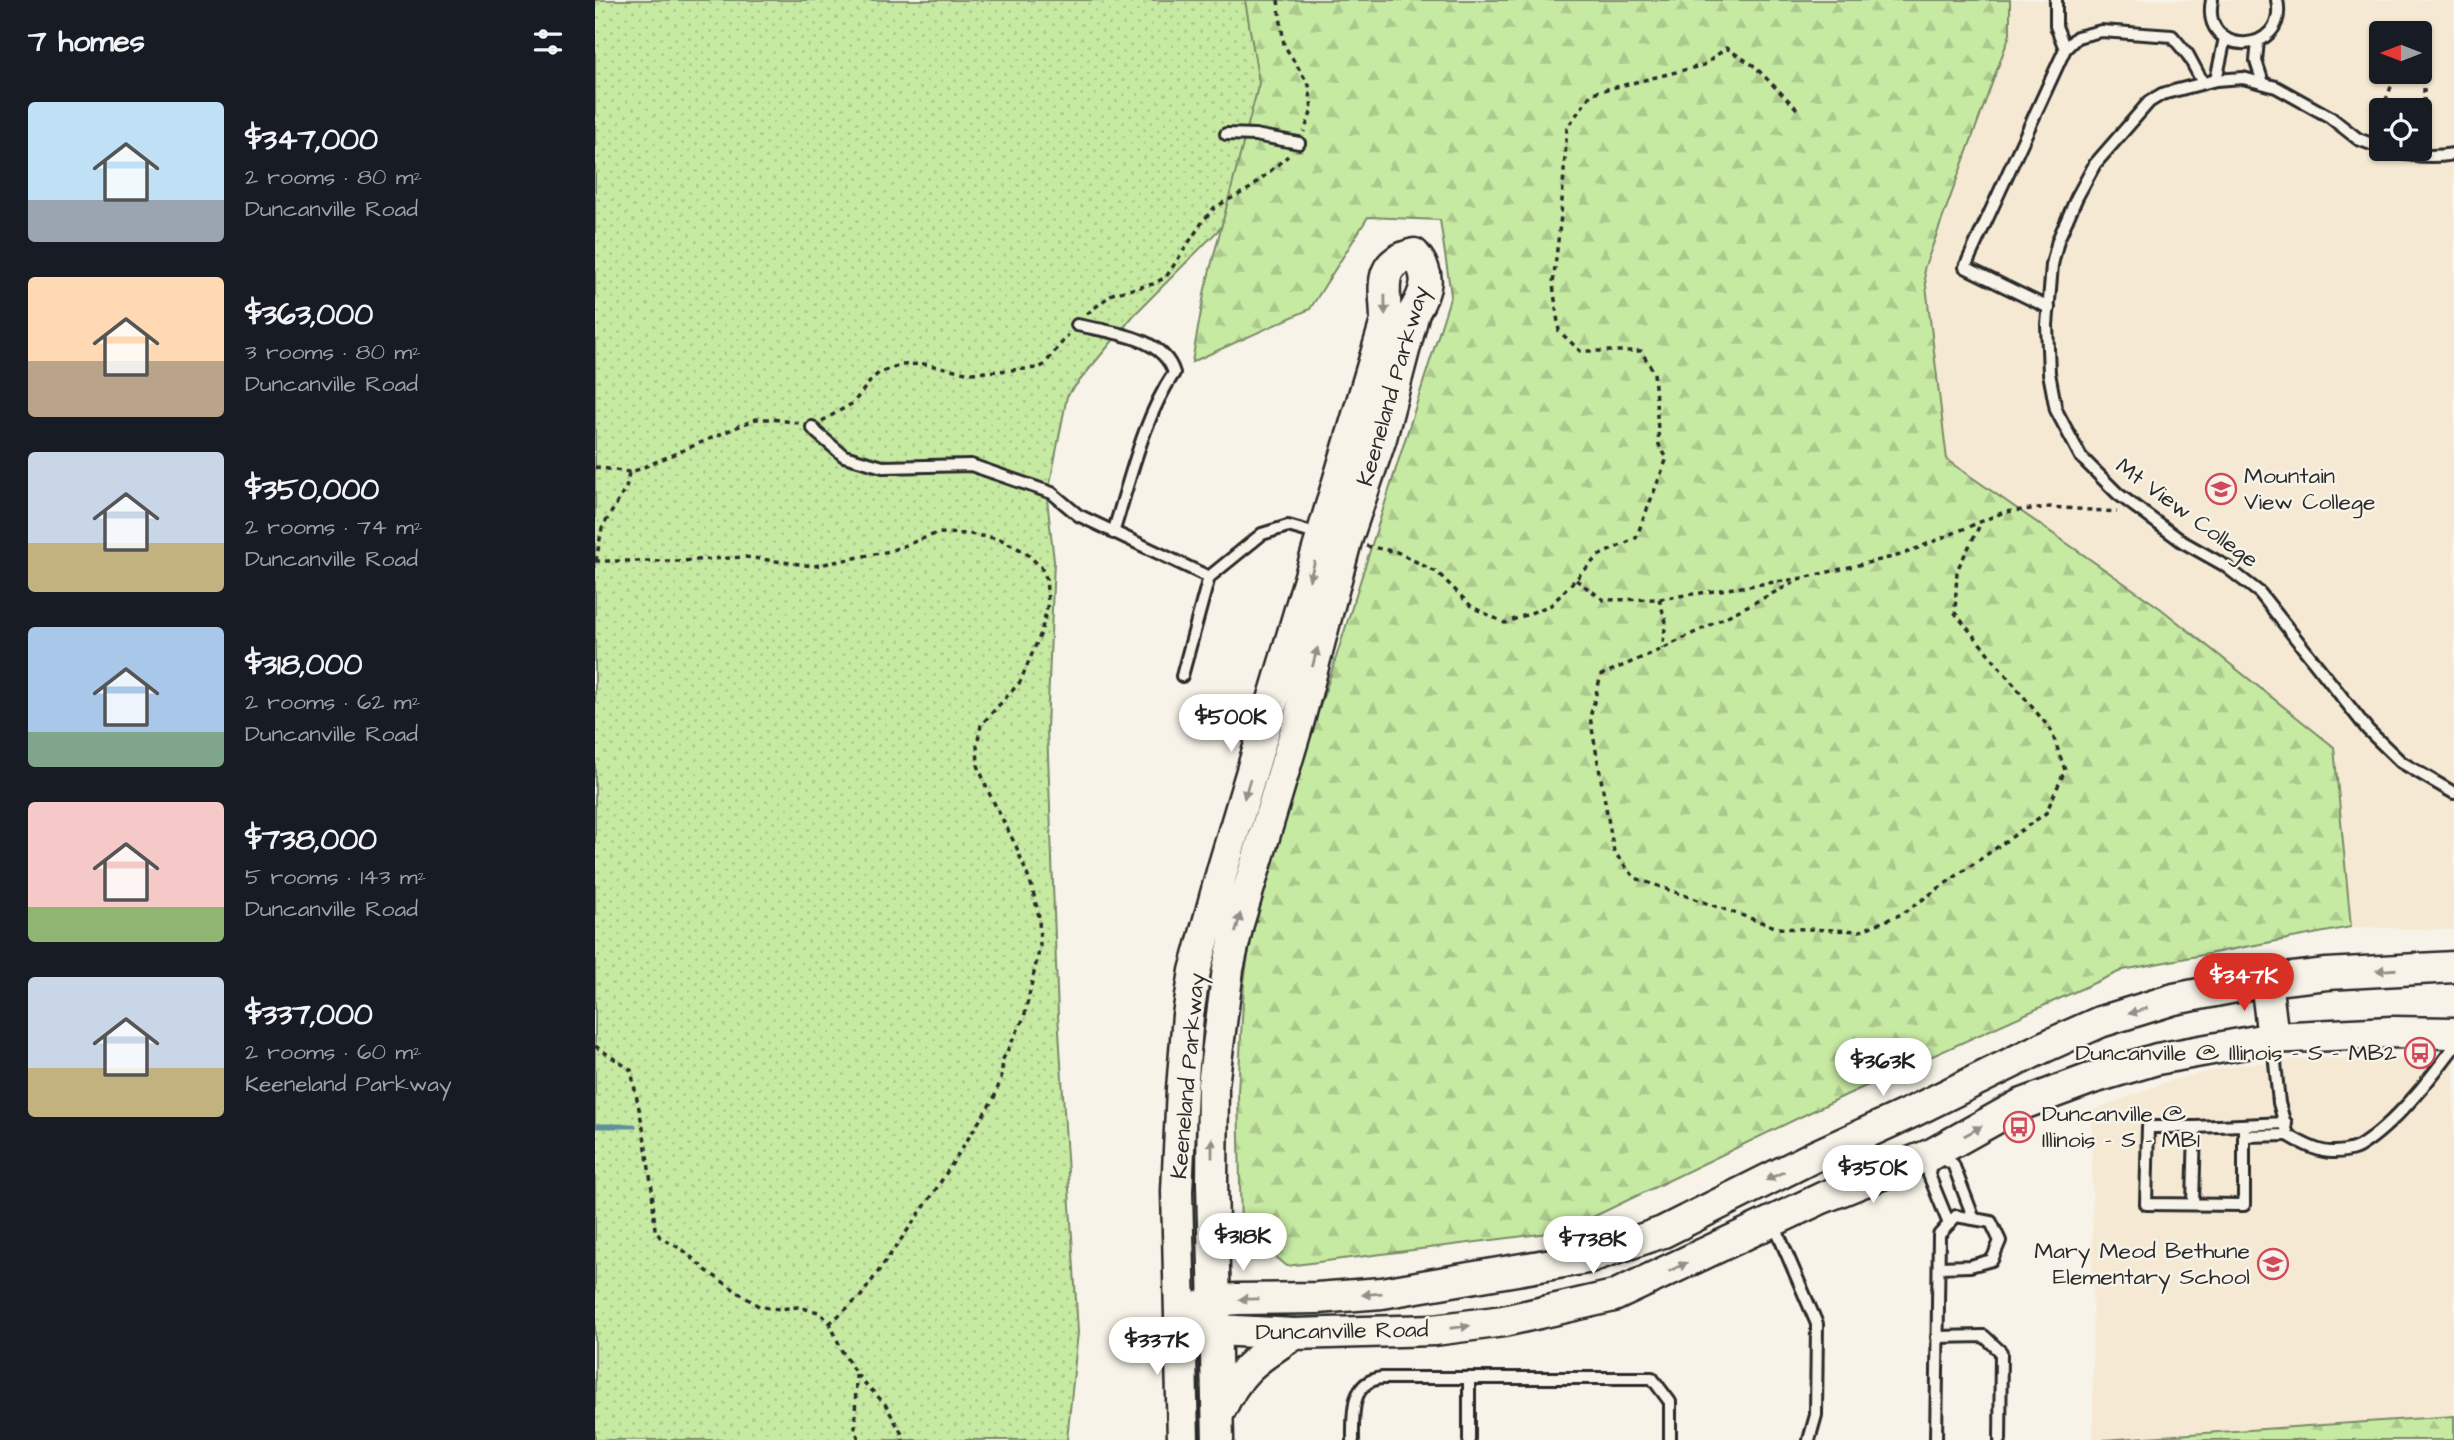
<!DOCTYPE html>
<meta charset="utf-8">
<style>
body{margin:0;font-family:"Architects Daughter",sans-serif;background:#20242c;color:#f1f3f6;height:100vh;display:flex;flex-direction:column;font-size:26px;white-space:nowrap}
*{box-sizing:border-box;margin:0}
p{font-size:23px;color:#9ea1a6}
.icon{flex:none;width:38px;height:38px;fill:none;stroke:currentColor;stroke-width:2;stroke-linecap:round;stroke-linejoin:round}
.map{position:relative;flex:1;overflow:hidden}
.details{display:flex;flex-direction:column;background:#171b24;width:595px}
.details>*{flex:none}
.needle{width:46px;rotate:270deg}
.buttons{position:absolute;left:1774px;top:21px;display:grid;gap:14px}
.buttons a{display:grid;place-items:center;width:63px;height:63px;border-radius:7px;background:#171b24;box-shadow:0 2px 5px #0004;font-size:35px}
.price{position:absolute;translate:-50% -60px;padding:0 16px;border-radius:24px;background:#fff;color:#222;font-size:23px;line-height:46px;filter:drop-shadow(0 2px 4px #0008)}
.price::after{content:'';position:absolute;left:50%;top:42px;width:21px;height:16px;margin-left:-10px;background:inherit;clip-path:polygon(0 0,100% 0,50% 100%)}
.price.active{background:#d93025;color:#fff}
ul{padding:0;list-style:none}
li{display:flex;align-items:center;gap:21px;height:175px;padding:0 28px}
li span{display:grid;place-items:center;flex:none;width:196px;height:140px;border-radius:7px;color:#555}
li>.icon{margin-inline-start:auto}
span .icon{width:84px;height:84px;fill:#fffc;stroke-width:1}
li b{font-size:30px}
h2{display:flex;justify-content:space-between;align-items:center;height:84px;padding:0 28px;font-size:30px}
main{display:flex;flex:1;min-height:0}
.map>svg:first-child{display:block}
.built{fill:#f5e9d3;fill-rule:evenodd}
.grass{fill:url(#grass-dots);stroke:#798a67;stroke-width:2}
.forest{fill:url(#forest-firs);stroke:#798a67;stroke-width:2}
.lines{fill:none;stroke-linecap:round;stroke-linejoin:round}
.stream{stroke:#618f99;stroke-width:5}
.lane-casing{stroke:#2b2b2b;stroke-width:16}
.secondary-casing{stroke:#2b2b2b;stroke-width:35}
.path{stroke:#2b2b2b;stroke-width:3.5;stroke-dasharray:5 5;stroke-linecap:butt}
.lane{stroke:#f7f3e8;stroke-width:10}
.secondary{stroke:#f7f3e8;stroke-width:30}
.oneway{fill:#918f8a}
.labels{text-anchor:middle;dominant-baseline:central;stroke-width:5;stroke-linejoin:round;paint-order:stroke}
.street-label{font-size:23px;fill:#2b2b2b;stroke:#f7f3e8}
.poi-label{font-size:23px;fill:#2b2b2b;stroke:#f7f3e8;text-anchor:start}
</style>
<main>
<section class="details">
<h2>7 homes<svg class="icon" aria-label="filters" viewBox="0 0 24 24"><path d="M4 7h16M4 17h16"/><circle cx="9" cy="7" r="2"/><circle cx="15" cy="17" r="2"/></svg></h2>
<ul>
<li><span style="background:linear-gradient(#bfe0f5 70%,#9aa5b1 0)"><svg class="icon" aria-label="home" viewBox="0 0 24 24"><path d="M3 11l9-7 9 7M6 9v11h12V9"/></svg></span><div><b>$347,000</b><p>2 rooms · 80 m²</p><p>Duncanville Road</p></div></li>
<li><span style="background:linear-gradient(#ffd9b3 60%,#b9a48a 0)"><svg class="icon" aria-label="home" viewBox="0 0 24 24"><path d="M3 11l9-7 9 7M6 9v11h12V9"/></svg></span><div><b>$363,000</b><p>3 rooms · 80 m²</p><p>Duncanville Road</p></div></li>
<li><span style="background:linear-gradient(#c9d6e8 65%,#c2b280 0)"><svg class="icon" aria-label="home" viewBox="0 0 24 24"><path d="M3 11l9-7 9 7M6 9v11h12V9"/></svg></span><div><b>$350,000</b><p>2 rooms · 74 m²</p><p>Duncanville Road</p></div></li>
<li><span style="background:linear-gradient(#a9c7e8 75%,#7fa58c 0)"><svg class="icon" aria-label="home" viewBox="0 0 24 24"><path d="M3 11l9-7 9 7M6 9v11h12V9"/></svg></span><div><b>$318,000</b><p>2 rooms · 62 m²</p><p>Duncanville Road</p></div></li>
<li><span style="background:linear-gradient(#f6c9c9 75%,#8fb573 0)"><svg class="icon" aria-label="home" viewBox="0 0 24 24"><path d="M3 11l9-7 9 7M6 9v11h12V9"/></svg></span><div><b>$738,000</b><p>5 rooms · 143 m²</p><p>Duncanville Road</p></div></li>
<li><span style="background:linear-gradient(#c9d6e8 65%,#c2b280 0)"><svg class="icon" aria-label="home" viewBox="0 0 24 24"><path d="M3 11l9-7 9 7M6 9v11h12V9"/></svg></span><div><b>$337,000</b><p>2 rooms · 60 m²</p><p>Keeneland Parkway</p></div></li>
</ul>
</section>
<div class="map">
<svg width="1859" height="1440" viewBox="0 0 1859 1440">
<defs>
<pattern id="grass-dots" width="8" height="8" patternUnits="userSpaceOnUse" patternTransform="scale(1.75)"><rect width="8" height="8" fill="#c7eaa3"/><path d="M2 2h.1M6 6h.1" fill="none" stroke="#abc98c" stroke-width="1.8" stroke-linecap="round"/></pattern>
<pattern id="forest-firs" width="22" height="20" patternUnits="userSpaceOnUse" patternTransform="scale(1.75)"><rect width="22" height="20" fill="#c7eaa3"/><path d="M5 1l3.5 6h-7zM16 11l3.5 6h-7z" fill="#abc98c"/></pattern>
</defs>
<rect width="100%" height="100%" fill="#f7f3e8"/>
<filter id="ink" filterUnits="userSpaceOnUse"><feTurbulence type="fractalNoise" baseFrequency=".0143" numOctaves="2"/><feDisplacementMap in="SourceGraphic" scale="14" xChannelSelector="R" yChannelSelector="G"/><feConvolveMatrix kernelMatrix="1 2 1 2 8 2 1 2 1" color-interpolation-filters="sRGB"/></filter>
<g filter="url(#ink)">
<g class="built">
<path d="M1415,0H1859V930L1756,927L1738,747L1565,608L1352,460L1329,269L1415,35ZM1787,33H1825V72H1787ZM1787,110H1825V149H1787Z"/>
<path d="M1719,1058L1859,1059V1416L1498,1440L1497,1111L1576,1080L1643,1065Z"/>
</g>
<path class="grass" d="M0,0H760L713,140L539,315L472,396L452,499L459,561L452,729L463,1015L483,1332L472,1440H0Z"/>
<g class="forest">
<path d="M650,0H1415V34L1329,269L1352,460L1565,608L1739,747L1756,927L1528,970L1251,1095L969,1231L692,1266L646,1228L643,1092L649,982L663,889L732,686L856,295L845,220L773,217L715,309L597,362L610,289L664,83Z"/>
<path d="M1859,1416V1440H1508Z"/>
</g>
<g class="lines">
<path class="stream" d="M0,1126H39"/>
<g class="lane-casing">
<g id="lane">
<path d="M1461,0V26L1470,49"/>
<path d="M1617,0C1605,59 1694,56 1682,0"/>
<path d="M1663,41L1661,61L1668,83"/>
<path d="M1621,80L1630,38"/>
<path d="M631,134L660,135L704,143"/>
<path d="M1787,148L1763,139L1735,117L1681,87L1648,78L1621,80L1567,94L1554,102L1500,164L1482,197L1463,240L1457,265L1452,325L1454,373L1461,410L1486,457L1523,494L1588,542L1629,565L1665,593L1773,730L1806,762L1859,793"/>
<path d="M1790,149C1812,156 1836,158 1859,154"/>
<path d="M1454,308L1370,267L1470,49L1482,37L1506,31L1577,36L1593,55L1608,83"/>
<path d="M482,325C514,332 568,336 579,373C548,419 535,480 518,533"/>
<path d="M217,427L222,433L249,456L288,467L376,465L457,493L483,515L614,577"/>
<path d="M587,676L614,577L667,534L693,526L725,535"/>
<path d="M1678,1042L1684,1103L1693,1135C1706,1143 1724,1153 1739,1152C1747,1152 1759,1150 1765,1146C1799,1125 1835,1079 1859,1047"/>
<path d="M1649,1125V1205L1551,1204L1553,1127H1600L1691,1123"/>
<path d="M1649,1136L1693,1135"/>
<path d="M1598,1204L1600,1127"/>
<path d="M1178,1222L1222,1324L1221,1415L1214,1440"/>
<path d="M1354,1224L1334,1175L1337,1154L1358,1164L1379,1219"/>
<path d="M1342,1337L1389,1336L1406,1352L1405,1440"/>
<path d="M758,1440C758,1416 755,1381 787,1378H1057L1075,1402V1440"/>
<path d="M874,1440V1378"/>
<path d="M1341,1440L1344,1235L1361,1216L1396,1222L1405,1241L1397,1260L1375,1266L1344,1267"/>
</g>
</g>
<g class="secondary-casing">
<g id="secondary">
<path d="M1671,981L1678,1038"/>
<path d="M601,1308L621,1301L642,1299L722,1298L787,1293L992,1258L1068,1232L1218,1157L1317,1112L1449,1047L1505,1022L1579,999L1671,981L1732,974L1859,967"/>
<path d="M604,1322L621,1330L699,1334L839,1330L909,1321L1019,1296L1227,1198L1337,1154L1425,1105L1495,1079L1562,1059L1678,1038L1796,1032L1859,1033"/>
<path d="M624,1412C645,1368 660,1360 699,1334"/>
<path d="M588,1440L582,1191L587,1089L593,1015L600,971L628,868L791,321C791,289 780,263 819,254C837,275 832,290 819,312L786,438L751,541L704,720L643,924L633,969L618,1085L617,1182L623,1440"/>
</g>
</g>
<g class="path">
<path d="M683,0L689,45L714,85L717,110L709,132"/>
<path d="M1787,110L1801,74"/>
<path d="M1779,131L1787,111"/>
<path d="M1829,143V74"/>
<path d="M492,314L517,294L558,284L571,277L608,221L620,207L654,189L693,156"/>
<path d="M227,421L258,403L277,379L284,373L306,365L329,364L376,373L444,368L449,365L473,335"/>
<path d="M0,467L34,472L42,470L161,419H177L204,423"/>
<path d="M771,546L802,552L843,573L877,607L910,623L956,605L1003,556L1041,538L1072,458L1064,445L1059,372L1046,351H985L964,331L958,284L966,215L972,128L997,93L1109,65L1131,48L1158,65L1204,111"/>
<path d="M0,561H85L150,557L219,566L295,551L343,533L374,534L405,539L430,552L446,567L451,578L453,603L446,633L425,682L386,725L382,745L383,765L392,789L421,846L437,887L444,917L445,946L429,1018L408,1059L406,1079L399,1098L336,1197L266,1296L235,1323"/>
<path d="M1,561L7,528L31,488L34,473"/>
<path d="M1208,578L1067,649L1006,675L995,717L1019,852L1040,878L1183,928L1265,931L1307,914L1451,813L1470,770L1456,730L1360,613L1362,570L1386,523"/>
<path d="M981,580L1009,600L1064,599L1208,578L1306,555L1409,512L1455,507L1522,512"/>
<path d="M1064,599L1071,622L1067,649"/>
<path d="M0,1046L36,1070L48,1128L57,1189L60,1230L65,1237L88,1250L112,1271L165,1307L185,1309L203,1307L224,1312L235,1323L247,1351L261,1374L290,1404L307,1434L308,1440"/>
<path d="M261,1374L260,1428L264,1440"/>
</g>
<use href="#lane" class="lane"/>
<use href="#secondary" class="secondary"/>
</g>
<defs><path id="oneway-solid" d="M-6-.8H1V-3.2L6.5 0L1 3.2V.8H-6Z" transform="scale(1.75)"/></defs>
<g class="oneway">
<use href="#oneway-solid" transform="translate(790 305) rotate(89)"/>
<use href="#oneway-solid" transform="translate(717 571) rotate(106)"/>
<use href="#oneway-solid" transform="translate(720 657) rotate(-75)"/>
<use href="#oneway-solid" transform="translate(652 789) rotate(107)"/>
<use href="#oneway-solid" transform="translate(643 923) rotate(-76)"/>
<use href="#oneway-solid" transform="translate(1791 970) rotate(176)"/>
<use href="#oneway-solid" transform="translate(1543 1011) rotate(163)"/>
<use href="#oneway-solid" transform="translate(1378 1131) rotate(-29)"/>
<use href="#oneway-solid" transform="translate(617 1148) rotate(-90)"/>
<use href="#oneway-solid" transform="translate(1180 1176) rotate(154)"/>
<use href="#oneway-solid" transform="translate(1083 1267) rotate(-26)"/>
<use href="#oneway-solid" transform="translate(777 1294) rotate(175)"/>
<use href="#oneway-solid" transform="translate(654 1299) rotate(179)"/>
<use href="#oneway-solid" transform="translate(865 1327) rotate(-7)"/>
</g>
</g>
<defs>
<g id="university-ring" transform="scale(1.575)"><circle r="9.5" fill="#f7f3e8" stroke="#d1495b" stroke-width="1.5"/><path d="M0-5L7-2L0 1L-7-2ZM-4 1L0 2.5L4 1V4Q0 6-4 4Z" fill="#d1495b"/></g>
<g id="bus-ring" transform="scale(1.575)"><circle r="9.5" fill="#f7f3e8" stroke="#d1495b" stroke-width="1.5"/><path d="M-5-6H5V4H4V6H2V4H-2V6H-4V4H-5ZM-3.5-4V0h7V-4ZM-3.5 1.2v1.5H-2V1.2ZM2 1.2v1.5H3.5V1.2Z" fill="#d1495b"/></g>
<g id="school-ring" transform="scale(1.575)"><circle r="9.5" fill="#f7f3e8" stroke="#d1495b" stroke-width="1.5"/><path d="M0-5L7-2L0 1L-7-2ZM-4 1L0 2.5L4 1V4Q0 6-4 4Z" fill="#d1495b"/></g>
</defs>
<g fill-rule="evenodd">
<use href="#university-ring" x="1626" y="489"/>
<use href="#bus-ring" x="1825" y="1053"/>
<use href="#bus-ring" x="1424" y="1127"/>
<use href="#school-ring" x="1678" y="1264"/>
</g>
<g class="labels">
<g class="street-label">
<text transform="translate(798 386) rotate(-74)">Keeneland Parkway</text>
<text transform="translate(1592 513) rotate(36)">Mt View College</text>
<text transform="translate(593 1076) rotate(-85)">Keeneland Parkway</text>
<text transform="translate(747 1331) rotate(-1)">Duncanville Road</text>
</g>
<g class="poi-label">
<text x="1649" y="476">Mountain<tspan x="1649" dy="26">View College</tspan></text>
<text x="1802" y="1053" text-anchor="end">Duncanville @ Illinois - S - MB2</text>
<text x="1447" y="1114">Duncanville @<tspan x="1447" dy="26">Illinois - S - MB1</tspan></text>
<text x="1655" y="1251" text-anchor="end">Mary Meod Bethune<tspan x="1655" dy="26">Elementary School</tspan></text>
</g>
</g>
</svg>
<div class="buttons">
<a><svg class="needle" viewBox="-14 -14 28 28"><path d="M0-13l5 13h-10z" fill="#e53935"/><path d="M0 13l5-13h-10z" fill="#9ea1a6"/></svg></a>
<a><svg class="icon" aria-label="locate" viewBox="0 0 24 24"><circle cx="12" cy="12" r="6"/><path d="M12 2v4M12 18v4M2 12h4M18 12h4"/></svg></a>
</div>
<b class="price" style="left:636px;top:754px">$500K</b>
<b class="price active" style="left:1649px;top:1013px">$347K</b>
<b class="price" style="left:1288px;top:1098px">$363K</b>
<b class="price" style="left:1278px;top:1205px">$350K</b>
<b class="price" style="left:648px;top:1273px">$318K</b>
<b class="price" style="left:998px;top:1276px">$738K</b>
<b class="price" style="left:562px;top:1377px">$337K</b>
</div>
</main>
